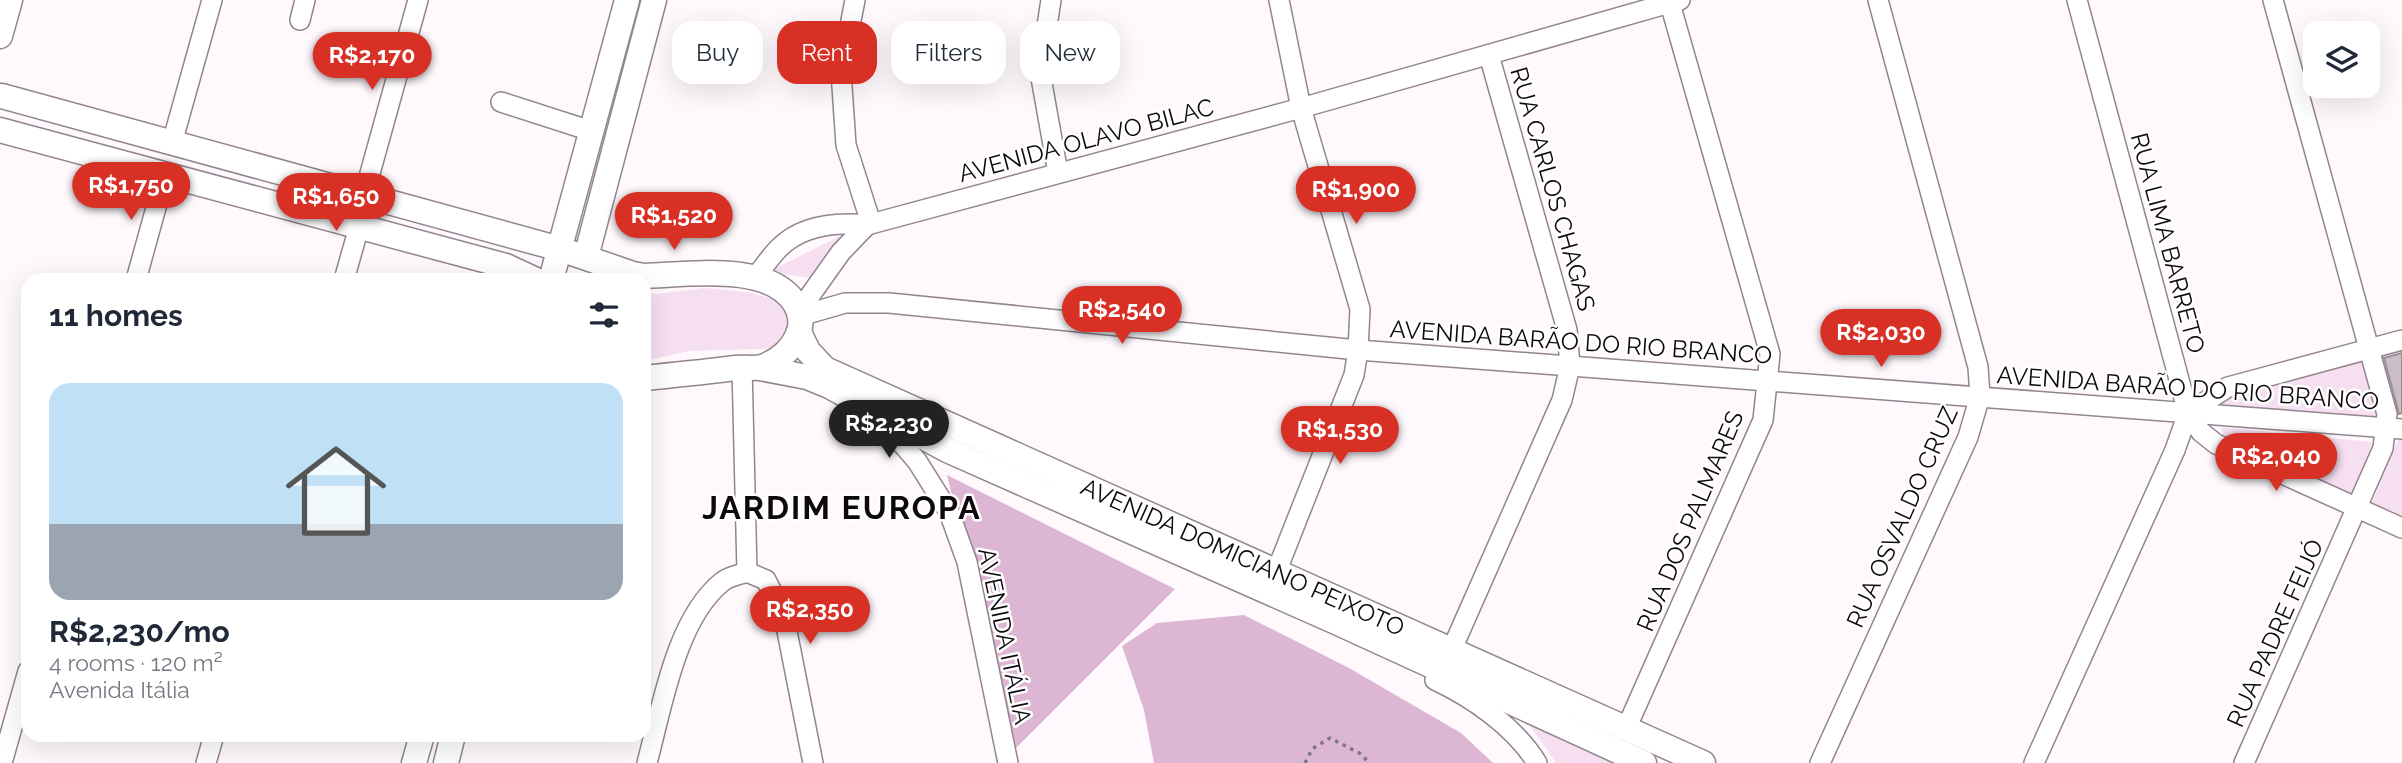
<!DOCTYPE html>
<meta charset="utf-8">
<style>
body{margin:0;font-family:Raleway,sans-serif;background:#f6f6f7;color:#1f2937;height:100vh;display:flex;flex-direction:column;font-size:26px;white-space:nowrap}
*{box-sizing:border-box;margin:0}
p{font-size:23px;color:#747a83}
.icon{flex:none;width:38px;height:38px;fill:none;stroke:currentColor;stroke-width:2;stroke-linecap:round;stroke-linejoin:round}
.map{position:relative;flex:1;overflow:hidden}
.drawer{position:absolute;left:21px;top:273px;width:630px;height:469px;display:flex;flex-direction:column;background:#fff;border-radius:21px;box-shadow:0 7px 28px #0002}
.drawer>*{flex:none}
.banner{position:absolute;left:672px;top:21px;width:665px;height:63px;display:flex;gap:14px}
.buttons{position:absolute;left:2303px;top:21px;display:grid;gap:14px}
.buttons a{display:grid;place-items:center;width:77px;height:77px;border-radius:14px;background:#fff;box-shadow:0 7px 28px #0002;font-size:35px}
.price{position:absolute;translate:-50% -60px;padding:0 16px;border-radius:24px;background:#d93025;color:#fff;font-size:23px;line-height:46px;filter:drop-shadow(0 2px 4px #0008)}
.price::after{content:'';position:absolute;left:50%;top:42px;width:21px;height:16px;margin-left:-10px;background:inherit;clip-path:polygon(0 0,100% 0,50% 100%)}
.price.selected{background:#222;color:#fff}
ul{padding:0;list-style:none}
li{display:grid;align-content:center;gap:14px;height:371px;padding:0 28px}
li span{display:grid;place-items:center;height:217px;border-radius:21px;color:#555}
li>.icon{margin-inline-start:auto}
span .icon{width:126px;height:126px;fill:#fffc;stroke-width:1}
li b{font-size:30px}
h2{display:flex;justify-content:space-between;align-items:center;height:84px;padding:0 28px;font-size:30px}
.tag{padding:0 24px;border-radius:21px;background:#fff;box-shadow:0 7px 28px #0002;font-size:24px;line-height:63px}
.tag.selected{background:#d93025;color:#fff}
.map>svg:first-child{display:block}
.green{fill:#f7dff2}
.forest{fill:#ddb6d4}
.building{fill:#cbbdc8;stroke:#9d8f9a;stroke-width:2}
.lines{fill:none;stroke-linecap:round;stroke-linejoin:round}
.minor-casing{stroke:#92858f;stroke-width:22}
.major-casing{stroke:#92858f;stroke-width:27}
.path{stroke:#7e797d;stroke-width:3.5;stroke-dasharray:3.5 5;stroke-linecap:butt}
.minor{stroke:#fff;stroke-width:19}
.major{stroke:#fff;stroke-width:24}
.labels{text-anchor:middle;dominant-baseline:central;stroke-width:5;stroke-linejoin:round;paint-order:stroke}
.street-label{font-size:24px;fill:#0e090d;stroke:#fff}
.district-label{font-size:32px;font-weight:bold;letter-spacing:2px;fill:#0e090d;stroke:#fff}
</style>
<div class="map">
<svg width="2402" height="763" viewBox="0 0 2402 763">
<rect width="100%" height="100%" fill="#fff9fd"/>
<g class="green">
<path d="M842,235L809,278L768,272Z"/>
<path d="M704,288C725,290 776,291 787,311C789,316 790,322 791,327L779,346L763,349L689,351L644,361V293L657,294Z"/>
<path d="M2364,359L2378,418L2219,406L2232,394Z"/>
<path d="M2221,427L2372,442L2354,494L2224,439Z"/>
<path d="M2398,440H2402V516L2372,503Z"/>
<path d="M1523,716L1633,763H1556Z"/>
</g>
<g class="forest">
<path d="M947,475L1175,589L1014,750Z"/>
<path d="M1244,615L1349,668L1461,733L1493,763H1154L1144,710L1122,646L1157,623Z"/>
</g>
<path class="building" d="M2402,353V413L2399,414L2384,358Z"/>
<g class="lines">
<g class="minor-casing">
<g id="minor">
<path d="M855,0L841,72L846,145L871,223"/>
<path d="M1051,0L1040,72L1058,173"/>
<path d="M300,20L305,0"/>
<path d="M501,102L591,131"/>
<path d="M172,143L212,0"/>
<path d="M755,278C763,268 770,257 779,248C802,225 837,222 867,225L1301,108L1680,0"/>
<path d="M136,280L165,175"/>
<path d="M344,280L359,227L364,195L418,0"/>
<path d="M799,311L841,252L867,225"/>
<path d="M800,316L845,303H889L1358,350L2402,429"/>
<path d="M2402,340L2228,387L2188,413L2201,432L2216,444L2402,528"/>
<path d="M742,367L747,572"/>
<path d="M879,417L917,461L949,512L967,562L1008,763"/>
<path d="M1277,570L1354,375L1358,350L1360,309L1301,108L1279,0"/>
<path d="M747,572L766,580L784,616L813,763"/>
<path d="M1452,649L1562,400L1570,366L1567,330L1489,55"/>
<path d="M1435,680C1473,698 1515,727 1537,763"/>
<path d="M1626,729L1763,420L1770,354L1669,0"/>
<path d="M2,763L28,671"/>
<path d="M206,763L214,735"/>
<path d="M647,763C662,707 676,619 722,582C729,576 739,575 747,572"/>
<path d="M1820,763L1968,437L1980,396L1978,367L1878,0"/>
<path d="M2034,763L2175,450L2188,413L2077,0"/>
<path d="M2244,763L2383,448L2387,414L2273,0"/>
</g>
</g>
<g class="major-casing">
<g id="major">
<path d="M0,36L10,0"/>
<path d="M2,96L560,249L633,274L644,276C686,275 771,261 796,305C800,313 802,322 799,331C794,348 779,361 762,367C754,369 744,367 735,368C705,372 674,375 644,378"/>
<path d="M0,130L506,266L536,280"/>
<path d="M586,257L654,0"/>
<path d="M551,280L627,0"/>
<path id="s1" d="M799,332L808,351L825,369L1703,763"/>
<path d="M760,368L807,377L829,386L947,450L1336,622L1644,763"/>
<path d="M414,763L422,735"/>
<path d="M446,763L453,735"/>
</g>
</g>
<path class="path" d="M1305,763L1312,749L1330,738L1363,755L1368,763"/>
<use href="#minor" class="minor"/>
<use href="#major" class="major"/>
</g>
<g class="labels">
<g class="street-label">
<text transform="translate(1086 140) rotate(-15)">AVENIDA OLAVO BILAC</text>
<text transform="translate(1553 189) rotate(74)">RUA CARLOS CHAGAS</text>
<text transform="translate(2168 243) rotate(75)">RUA LIMA BARRETO</text>
<text transform="translate(1581 342) rotate(4)">AVENIDA BARÃO DO RIO BRANCO</text>
<text transform="translate(2188 388) rotate(4)">AVENIDA BARÃO DO RIO BRANCO</text>
<text transform="translate(1902 517) rotate(-66)">RUA OSVALDO CRUZ</text>
<text transform="translate(1690 521) rotate(-67)">RUA DOS PALMARES</text>
<text stroke="none"><textPath href="#s1" startOffset="504">AVENIDA DOMICIANO PEIXOTO</textPath></text>
<text transform="translate(2275 633) rotate(-66)">RUA PADRE FEIJÓ</text>
<text transform="translate(1005 636) rotate(78)">AVENIDA ITÁLIA</text>
</g>
<g class="district-label">
<text x="842" y="507">JARDIM EUROPA</text>
</g>
</g>
</svg>
<div class="buttons">
<a><svg class="icon" aria-label="layers" viewBox="0 0 24 24"><path d="M12 4l9 5-9 5-9-5zM3 14l9 5 9-5"/></svg></a>
</div>
<b class="price" style="left:372px;top:92px">R$2,170</b>
<b class="price" style="left:131px;top:222px">R$1,750</b>
<b class="price" style="left:1356px;top:226px">R$1,900</b>
<b class="price" style="left:336px;top:233px">R$1,650</b>
<b class="price" style="left:674px;top:252px">R$1,520</b>
<b class="price" style="left:1122px;top:346px">R$2,540</b>
<b class="price" style="left:1881px;top:369px">R$2,030</b>
<b class="price selected" style="left:889px;top:460px">R$2,230</b>
<b class="price" style="left:1340px;top:466px">R$1,530</b>
<b class="price" style="left:2276px;top:493px">R$2,040</b>
<b class="price" style="left:810px;top:646px">R$2,350</b>
<div class="banner">
<a class="tag">Buy</a>
<a class="tag selected">Rent</a>
<a class="tag">Filters</a>
<a class="tag">New</a>
</div>
<section class="drawer">
<h2>11 homes<svg class="icon" aria-label="filters" viewBox="0 0 24 24"><path d="M4 7h16M4 17h16"/><circle cx="9" cy="7" r="2"/><circle cx="15" cy="17" r="2"/></svg></h2>
<ul>
<li><span style="background:linear-gradient(#bfe0f5 65%,#9aa5b1 0)"><svg class="icon" aria-label="home" viewBox="0 0 24 24"><path d="M3 11l9-7 9 7M6 9v11h12V9"/></svg></span><div><b>R$2,230/mo</b><p>4 rooms · 120 m²</p><p>Avenida Itália</p></div></li>
</ul>
</section>
</div>
